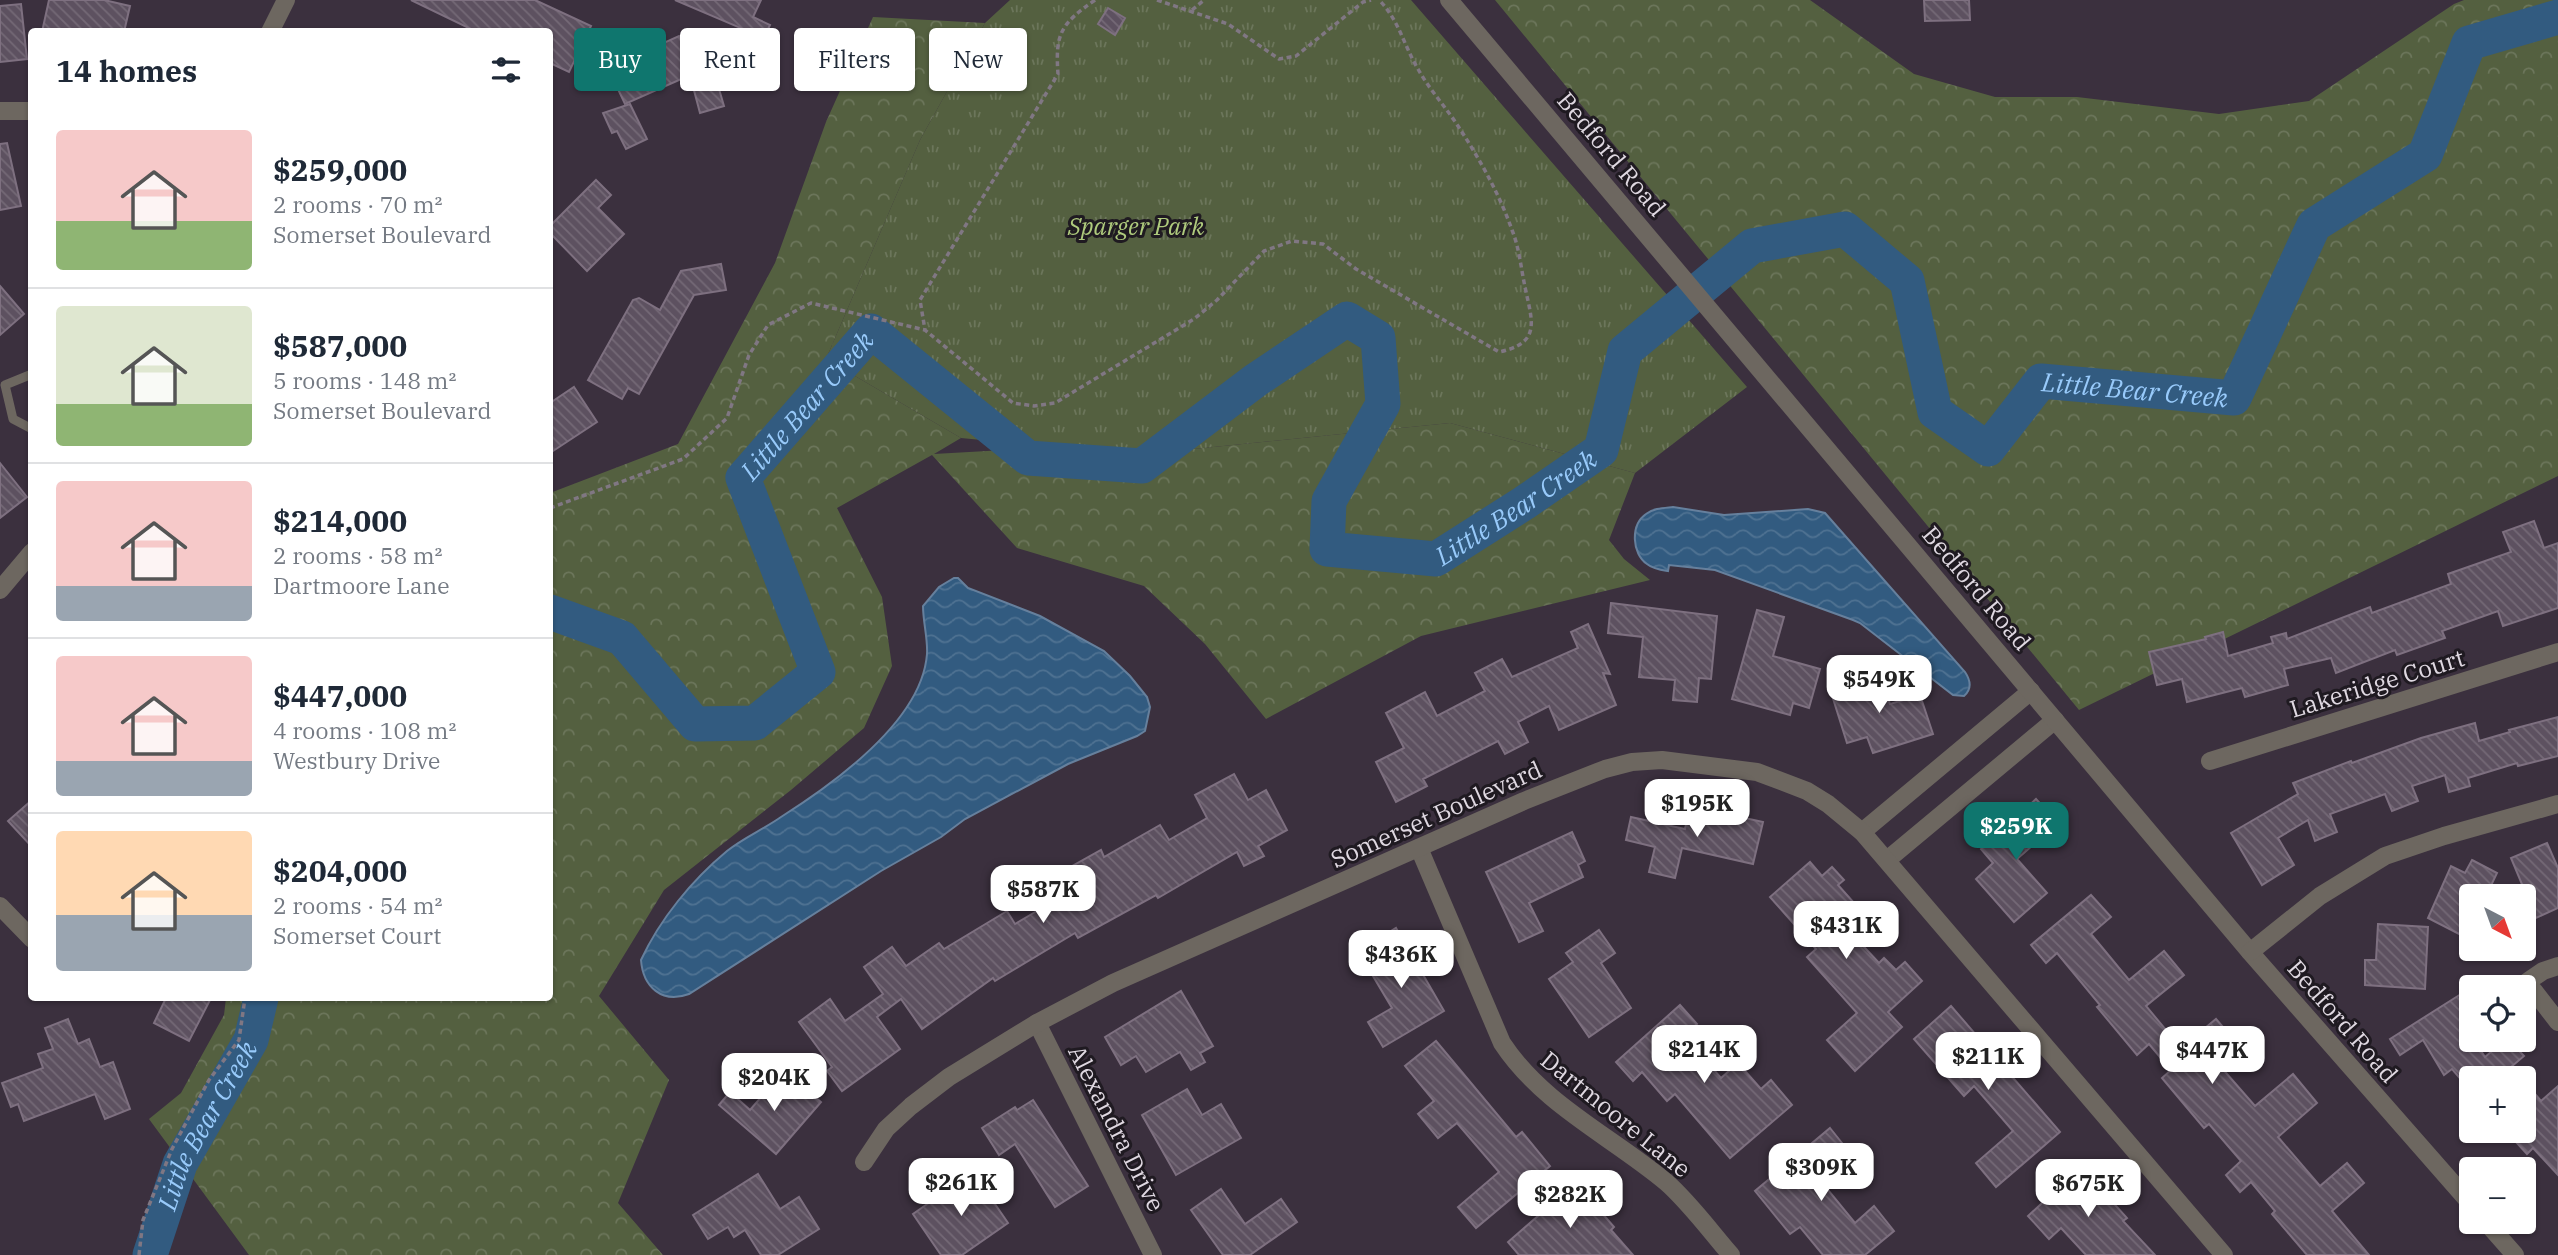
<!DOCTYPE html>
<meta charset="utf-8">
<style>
body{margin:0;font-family:"IBM Plex Serif",serif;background:#f6f6f7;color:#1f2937;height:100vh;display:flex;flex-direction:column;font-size:26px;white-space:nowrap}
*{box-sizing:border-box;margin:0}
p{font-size:23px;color:#747a83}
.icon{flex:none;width:38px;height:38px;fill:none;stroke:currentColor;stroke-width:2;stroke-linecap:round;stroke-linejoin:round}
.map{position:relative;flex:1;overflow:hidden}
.side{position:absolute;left:28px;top:28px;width:525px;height:973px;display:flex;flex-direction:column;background:#fff;border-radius:7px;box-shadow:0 2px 5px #0004}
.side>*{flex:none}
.hud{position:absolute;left:574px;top:28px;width:665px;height:63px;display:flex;gap:14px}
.needle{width:46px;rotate:139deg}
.buttons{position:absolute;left:2459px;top:884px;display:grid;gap:14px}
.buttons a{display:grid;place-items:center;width:77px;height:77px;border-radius:7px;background:#fff;box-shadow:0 2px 5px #0004;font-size:35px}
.price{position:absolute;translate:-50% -60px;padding:0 16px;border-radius:14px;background:#fff;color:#222;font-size:23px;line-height:46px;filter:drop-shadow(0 2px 4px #0008)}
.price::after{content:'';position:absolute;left:50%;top:42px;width:21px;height:16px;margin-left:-10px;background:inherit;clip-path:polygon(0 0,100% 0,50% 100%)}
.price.current{background:#0f766e;color:#fff}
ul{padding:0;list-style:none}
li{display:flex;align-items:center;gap:21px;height:175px;padding:0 28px}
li+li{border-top:2px solid #e0e1e3}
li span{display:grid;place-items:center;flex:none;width:196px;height:140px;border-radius:7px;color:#555}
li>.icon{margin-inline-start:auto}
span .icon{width:84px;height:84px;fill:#fffc;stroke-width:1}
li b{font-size:30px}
h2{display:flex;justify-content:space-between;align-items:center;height:84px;padding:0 28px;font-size:30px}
.chip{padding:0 24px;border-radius:7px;background:#fff;box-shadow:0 2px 5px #0004;font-size:24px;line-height:63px}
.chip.current{background:#0f766e;color:#fff}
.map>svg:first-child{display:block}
.forest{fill:url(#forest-crowns)}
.park{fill:url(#park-tufts)}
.water{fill:url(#water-waves);stroke:#66809d;stroke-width:2}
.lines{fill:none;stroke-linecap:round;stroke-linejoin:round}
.river{stroke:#325b80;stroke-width:35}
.building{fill:url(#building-back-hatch);stroke:#7e7080;stroke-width:2}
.path{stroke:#807783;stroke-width:3.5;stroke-dasharray:5 3.5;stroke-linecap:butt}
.service{stroke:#6d6760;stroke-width:9}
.minor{stroke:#6d6760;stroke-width:18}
.tertiary{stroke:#6d6760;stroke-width:18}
.labels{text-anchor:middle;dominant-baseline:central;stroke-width:6;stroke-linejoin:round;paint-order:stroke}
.street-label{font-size:24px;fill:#dfd8e1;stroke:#1f1a21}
.park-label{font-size:24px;font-style:italic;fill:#afcb7d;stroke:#1f1a21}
.water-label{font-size:26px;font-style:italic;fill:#98cafa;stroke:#1f1a21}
</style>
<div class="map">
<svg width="2558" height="1255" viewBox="0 0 2558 1255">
<defs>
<pattern id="forest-crowns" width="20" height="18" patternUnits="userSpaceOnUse" patternTransform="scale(1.75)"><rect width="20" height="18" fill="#546040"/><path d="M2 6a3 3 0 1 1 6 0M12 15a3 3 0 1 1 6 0" fill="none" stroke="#6c765b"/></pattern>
<pattern id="park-tufts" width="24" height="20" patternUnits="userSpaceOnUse" patternTransform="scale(1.75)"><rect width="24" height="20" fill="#546040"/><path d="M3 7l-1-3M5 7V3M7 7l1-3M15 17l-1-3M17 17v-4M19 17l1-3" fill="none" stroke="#6c765b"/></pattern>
<pattern id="water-waves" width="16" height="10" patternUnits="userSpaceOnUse" patternTransform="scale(1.75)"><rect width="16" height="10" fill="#325b80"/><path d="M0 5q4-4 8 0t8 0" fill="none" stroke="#4f7292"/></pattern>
<pattern id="building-back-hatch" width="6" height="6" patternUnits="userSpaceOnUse" patternTransform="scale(1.75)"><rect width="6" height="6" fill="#5d5160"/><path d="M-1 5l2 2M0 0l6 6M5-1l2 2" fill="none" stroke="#746976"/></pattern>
</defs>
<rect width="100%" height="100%" fill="#3b303e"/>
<g class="forest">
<path d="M1495,0H1810L1914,74L1995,97H2077L2219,114L2309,101L2454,4L2464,0H2558V476L2079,710Z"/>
<path d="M873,17L985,23L920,140L826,359L961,438L934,454L1057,447L1135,455L1450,423L1635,473L1609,540L1624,559L1650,580L1421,636L1266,719L1205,644L1144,586L1017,548L932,455L837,508L882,597L892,666L864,728L791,790L664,890L599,996L669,1080L618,1203L663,1255H249L149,1119L181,1093L224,1015L226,998H550V493L678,444L775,263L826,122Z"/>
</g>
<path class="park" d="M1010,0H1411L1747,387L1635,473L1450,423L1135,455L961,438L826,359L920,140L985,23Z"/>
<g class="water">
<path d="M1673,507L1724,515L1808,509L1825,513L1965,672C1971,681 1972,689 1964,696L1953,695L1860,623L1853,620L1715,570L1669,565L1668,571C1661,570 1653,569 1647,564C1632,554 1630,525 1646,514C1654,508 1664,508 1673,507Z"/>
<path d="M954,578H958L968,588L1040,616L1104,651L1130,676L1147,697L1150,707L1145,731L1137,736L1068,764L965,819L941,837L881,871L689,994C662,1004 643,987 641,960C660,919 692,880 727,851C743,838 764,829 781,817C833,784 922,721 927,654C928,639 923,622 923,606L939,587Z"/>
</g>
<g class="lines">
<g class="river">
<path id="s1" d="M550,612L622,638L695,724L755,723L818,672L743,478L871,331L1028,458L1142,466L1256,380L1347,319L1378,338L1383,404L1329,501L1327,549L1436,559L1524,503L1601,450L1625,351L1752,246L1845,229L1907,281L1935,412L1988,449L2041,381L2234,398L2314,225L2425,155L2469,43L2558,17"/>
<path id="s2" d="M150,1255L180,1164L251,1040L261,998"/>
</g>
</g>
<g class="building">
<path d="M49,0H104L130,6L124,32H42Z"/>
<path d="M411,0H535L591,26L569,72L550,63V32H477Z"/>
<path d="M675,0H761L753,17L770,25L764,38Z"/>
<path d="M1924,0H1969L1970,20L1925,21Z"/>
<path d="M21,4L27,59L0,62V6Z"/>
<path d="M1108,8L1125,18L1115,35L1098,24Z"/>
<path d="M679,36L695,73L625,104L608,68Z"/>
<path d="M714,72L724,106L700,113L691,79Z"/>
<path d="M630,104L647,139L626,149L617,131L612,133L603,113Z"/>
<path d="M7,143L21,206L0,210V144Z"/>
<path d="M596,180L611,195L598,208L624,234L587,271L550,233V226Z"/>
<path d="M721,264L726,290L694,295L639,394L628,388L622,399L588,380L633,300L639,298L660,310L681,271Z"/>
<path d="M0,286L24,314L0,335Z"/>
<path d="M574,387L597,422L550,453V403Z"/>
<path d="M0,463L27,497L0,518Z"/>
<path d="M2534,521L2544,548L2558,543V608L2503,626L2498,611L2442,631L2445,638L2397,655L2395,650L2336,673L2331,658L2284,669L2288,685L2245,697L2242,688L2187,702L2182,679L2157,685L2149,652L2206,639L2205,637L2223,632L2228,656L2273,643L2271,637L2286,633L2287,639L2370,607L2372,613L2451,584L2448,574L2511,552L2503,532Z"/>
<path d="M1611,603L1717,616L1711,679L1699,678L1697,702L1673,700L1675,680L1639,677L1643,637L1608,633Z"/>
<path d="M1757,610L1784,617L1773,656L1820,669L1809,708L1793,703L1790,715L1732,699Z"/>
<path d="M1588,624L1610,674L1603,673L1616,705L1559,730L1549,706L1518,722L1528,742L1505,754L1498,741L1423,779L1427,786L1396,802L1376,762L1404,748L1386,713L1425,692L1437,716L1485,691L1475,673L1502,659L1512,677L1578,648L1571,632Z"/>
<path d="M1880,673L1890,704L1920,695L1933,734L1873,753L1867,737L1847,743L1830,689Z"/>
<path d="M2558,717V756L2518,766L2517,763L2468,778L2470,786L2449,792L2445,775L2412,786L2418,801L2392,811L2385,794L2330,814L2337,832L2315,841L2308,820L2278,838L2294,865L2262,885L2231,833L2298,794L2293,783L2351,761L2352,763L2421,738L2475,723L2479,741L2510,732L2509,730Z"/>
<path d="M1234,774L1248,800L1266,790L1287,830L1258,846L1264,856L1244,866L1237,852L1158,898L1156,895L1078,938L1075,933L995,981L993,978L922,1029L901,999L877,1017L900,1049L842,1091L827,1071L832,1067L799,1022L830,999L845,1021L883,994L864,967L892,947L906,966L939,943L944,949L1007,911L1015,924L1052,902L1042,883L1101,850L1104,857L1160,825L1169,840L1207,818L1195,795Z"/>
<path d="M2036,799L2058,823L2017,859L2047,893L2014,922L1976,879L1993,863L1981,849Z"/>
<path d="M32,800V847L8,821Z"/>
<path d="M1690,806L1763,822L1753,864L1682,848L1675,878L1649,872L1655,847L1626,840L1631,817L1685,829Z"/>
<path d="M1572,832L1585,861L1578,865L1583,877L1529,903L1543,931L1519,942L1486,872Z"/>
<path d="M2547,843L2558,868V908L2536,918L2511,858Z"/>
<path d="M2472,860L2497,873L2486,896H2471V940L2428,918L2451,866L2465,873Z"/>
<path d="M1810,862L1822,876L1832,867L1844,880L1838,885L1870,921L1853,935L1879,963L1884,958L1896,970L1905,962L1922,981L1888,1012L1902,1027L1855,1071L1827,1040L1857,1013L1807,957L1816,949L1770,897Z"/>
<path d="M2091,895L2111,917L2091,934L2129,980L2164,951L2184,975L2146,1006L2181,1048L2216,1019L2241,1048L2220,1066L2255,1106L2293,1074L2317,1103L2278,1137L2320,1186L2347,1163L2364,1183L2332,1211L2369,1255H2307L2272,1214L2275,1211L2251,1182L2240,1192L2226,1175L2241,1161L2209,1124L2204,1128L2162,1078L2171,1070L2149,1044L2137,1055L2097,1007L2100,1005L2057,953L2046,963L2031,945Z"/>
<path d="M2378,924L2428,927L2425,989L2365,985V960H2376Z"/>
<path d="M1396,928L1444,1011L1383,1047L1368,1022L1392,1008L1367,966L1382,957L1373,942Z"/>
<path d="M1599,930L1615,953L1601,963L1631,1008L1589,1037L1549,979L1573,962L1566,953Z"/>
<path d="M1181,991L1213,1046L1200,1053L1205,1062L1191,1070L1180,1052L1146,1072L1136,1056L1121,1065L1105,1037Z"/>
<path d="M2461,994L2471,1009V1012L2461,1019L2471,1035V1040H2474L2485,1057L2505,1040H2509L2524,1056L2511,1067L2521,1078H2471V1091L2452,1069L2444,1075L2423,1040L2400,1055L2390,1039Z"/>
<path d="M166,998H211L189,1041L154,1023Z"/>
<path d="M1680,1005L1697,1024L1684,1036L1721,1078L1738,1063L1761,1089L1771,1080L1792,1105L1730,1158L1675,1094L1667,1101L1642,1072L1633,1081L1616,1062Z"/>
<path d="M1951,1006L2060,1132L1996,1187L1976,1163L2013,1131L1974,1086L1964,1096L1914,1039Z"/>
<path d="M68,1019L78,1044L89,1039L100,1067L113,1062L130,1109L105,1119L95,1094L24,1121L18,1104L11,1107L2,1083L43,1068L38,1054L53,1049L45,1028Z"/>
<path d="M1436,1041L1516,1137L1522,1132L1550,1166L1476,1228L1458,1207L1499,1172L1457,1123L1438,1138L1418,1114L1434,1101L1405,1066Z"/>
<path d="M776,1080L787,1089L795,1080L821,1102L776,1154L719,1105L730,1092L750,1110Z"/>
<path d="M2524,1081L2541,1101L2558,1086V1175L2533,1148L2527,1154L2505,1130H2524Z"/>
<path d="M1187,1089L1202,1115L1221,1104L1241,1138L1176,1175L1142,1115Z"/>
<path d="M1033,1100L1088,1186L1055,1207L1015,1144L999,1155L982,1128L1015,1107L1017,1110Z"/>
<path d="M1830,1128L1850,1153L1819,1179L1855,1223L1874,1206L1894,1231L1865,1255H1823L1800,1227L1790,1234L1755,1191Z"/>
<path d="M2081,1167L2127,1218L2123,1221L2155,1255H2086L2061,1228L2049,1239L2028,1216Z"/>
<path d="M973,1172L1008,1223L962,1255H941L913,1214Z"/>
<path d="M758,1174L780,1209L799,1197L819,1229L778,1255H761L745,1230L734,1237L728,1227L708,1239L693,1215Z"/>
<path d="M1576,1183L1614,1227L1611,1230L1633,1255H1519L1508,1242Z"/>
<path d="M1221,1189L1245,1224L1281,1199L1297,1222L1250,1255H1223L1191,1210Z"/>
</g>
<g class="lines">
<g class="path">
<path d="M1095,0C1061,24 1055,33 1058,74L920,300L925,330L1013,403L1034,406L1055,403L1194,319L1217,300L1264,251L1292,241L1323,244L1356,269L1499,352C1542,343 1532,321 1525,287C1521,268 1519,247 1512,230C1499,193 1479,158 1458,126C1445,106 1429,89 1418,69C1404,46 1399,20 1379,0"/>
<path d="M1157,0L1228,24L1279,59L1296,56L1363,2L1371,0"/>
<path d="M1192,10L1204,0"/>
<path d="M550,508L683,459L727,418L749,355L768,325L811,303L925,330"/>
<path d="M139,1255L143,1220L172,1149L209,1080L239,1040L245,998"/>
</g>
<path class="service" d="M32,374L5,385L13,419L32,429"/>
<g class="minor">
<path d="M270,32L286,0"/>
<path d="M0,111H32"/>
<path d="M0,590L32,552"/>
<path d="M2210,761L2558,652"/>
<path d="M1862,832L2031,691"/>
<path d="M1419,848L1502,1043C1543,1105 1611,1136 1666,1182C1689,1202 1711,1232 1731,1255"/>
<path d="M1887,860L2055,720"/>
<path d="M0,906L32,939"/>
<path d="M2558,966L2543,971L2527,982L2558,1022"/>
<path d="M1037,1023L1153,1255"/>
<path d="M864,1162L886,1129L911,1106L949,1077L1037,1023L1113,983L1524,801L1605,769L1632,762L1662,760L1757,772L1807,791L1828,804L1862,832L2224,1255"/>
</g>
<g class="tertiary">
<path d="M1449,0L2250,952L2471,1204"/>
<path d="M2250,952L2320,896L2385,856L2444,836L2558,804"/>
<path d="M2486,1222L2515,1255"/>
</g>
</g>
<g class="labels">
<g class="street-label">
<text transform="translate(1612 154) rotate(50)">Bedford Road</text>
<text transform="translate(1977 588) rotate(50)">Bedford Road</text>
<text transform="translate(2377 683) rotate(-17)">Lakeridge Court</text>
<text transform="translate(1436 814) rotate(-24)">Somerset Boulevard</text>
<text transform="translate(2343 1021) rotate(49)">Bedford Road</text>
<text transform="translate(1616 1114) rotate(39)">Dartmoore Lane</text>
<text transform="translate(1117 1128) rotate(63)">Alexandra Drive</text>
</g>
<g class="park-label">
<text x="1136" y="226">Sparger Park</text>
</g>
<g class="water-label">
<text stroke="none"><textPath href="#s1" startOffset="2692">Little Bear Creek</textPath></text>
<text stroke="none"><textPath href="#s1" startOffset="635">Little Bear Creek</textPath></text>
<text stroke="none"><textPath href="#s1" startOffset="1768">Little Bear Creek</textPath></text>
<text stroke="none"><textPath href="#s2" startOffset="142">Little Bear Creek</textPath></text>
</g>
</g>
</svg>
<div class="buttons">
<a><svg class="needle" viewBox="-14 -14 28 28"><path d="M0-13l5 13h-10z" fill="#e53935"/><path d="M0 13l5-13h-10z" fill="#747a83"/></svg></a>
<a><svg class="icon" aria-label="locate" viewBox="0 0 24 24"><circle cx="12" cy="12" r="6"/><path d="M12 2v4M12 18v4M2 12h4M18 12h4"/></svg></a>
<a>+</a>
<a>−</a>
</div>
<b class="price" style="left:1879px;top:715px">$549K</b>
<b class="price" style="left:1697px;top:839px">$195K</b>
<b class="price current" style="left:2016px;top:862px">$259K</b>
<b class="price" style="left:1043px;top:925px">$587K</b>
<b class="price" style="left:1846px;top:961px">$431K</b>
<b class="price" style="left:1401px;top:990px">$436K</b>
<b class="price" style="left:1704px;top:1085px">$214K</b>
<b class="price" style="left:2212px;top:1086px">$447K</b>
<b class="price" style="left:1988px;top:1092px">$211K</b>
<b class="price" style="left:774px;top:1113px">$204K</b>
<b class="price" style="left:1821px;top:1203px">$309K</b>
<b class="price" style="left:961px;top:1218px">$261K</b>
<b class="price" style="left:2088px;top:1219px">$675K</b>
<b class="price" style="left:1570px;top:1230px">$282K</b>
<div class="hud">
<a class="chip current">Buy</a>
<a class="chip">Rent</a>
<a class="chip">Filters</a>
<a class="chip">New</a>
</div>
<section class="side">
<h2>14 homes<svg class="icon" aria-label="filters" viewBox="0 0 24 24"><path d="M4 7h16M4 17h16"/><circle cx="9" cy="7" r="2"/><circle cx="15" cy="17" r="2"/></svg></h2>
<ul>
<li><span style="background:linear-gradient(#f6c9c9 65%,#8fb573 0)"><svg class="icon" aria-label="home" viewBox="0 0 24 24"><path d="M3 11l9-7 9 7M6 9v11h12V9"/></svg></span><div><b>$259,000</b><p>2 rooms · 70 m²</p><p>Somerset Boulevard</p></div></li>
<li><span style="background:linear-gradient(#dfe7d0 70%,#8fb573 0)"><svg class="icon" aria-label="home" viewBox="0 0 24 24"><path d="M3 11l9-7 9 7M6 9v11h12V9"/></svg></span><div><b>$587,000</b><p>5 rooms · 148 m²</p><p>Somerset Boulevard</p></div></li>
<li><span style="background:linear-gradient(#f6c9c9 75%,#9aa5b1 0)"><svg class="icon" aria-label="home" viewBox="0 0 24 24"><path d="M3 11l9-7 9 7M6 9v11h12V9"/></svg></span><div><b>$214,000</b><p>2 rooms · 58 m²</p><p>Dartmoore Lane</p></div></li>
<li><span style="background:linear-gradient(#f6c9c9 75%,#9aa5b1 0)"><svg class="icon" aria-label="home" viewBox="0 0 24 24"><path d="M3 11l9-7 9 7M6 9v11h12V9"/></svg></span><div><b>$447,000</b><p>4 rooms · 108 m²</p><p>Westbury Drive</p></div></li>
<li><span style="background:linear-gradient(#ffd9b3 60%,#9aa5b1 0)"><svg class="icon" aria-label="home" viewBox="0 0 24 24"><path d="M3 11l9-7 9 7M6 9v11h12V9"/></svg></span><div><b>$204,000</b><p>2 rooms · 54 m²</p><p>Somerset Court</p></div></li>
</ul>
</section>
</div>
